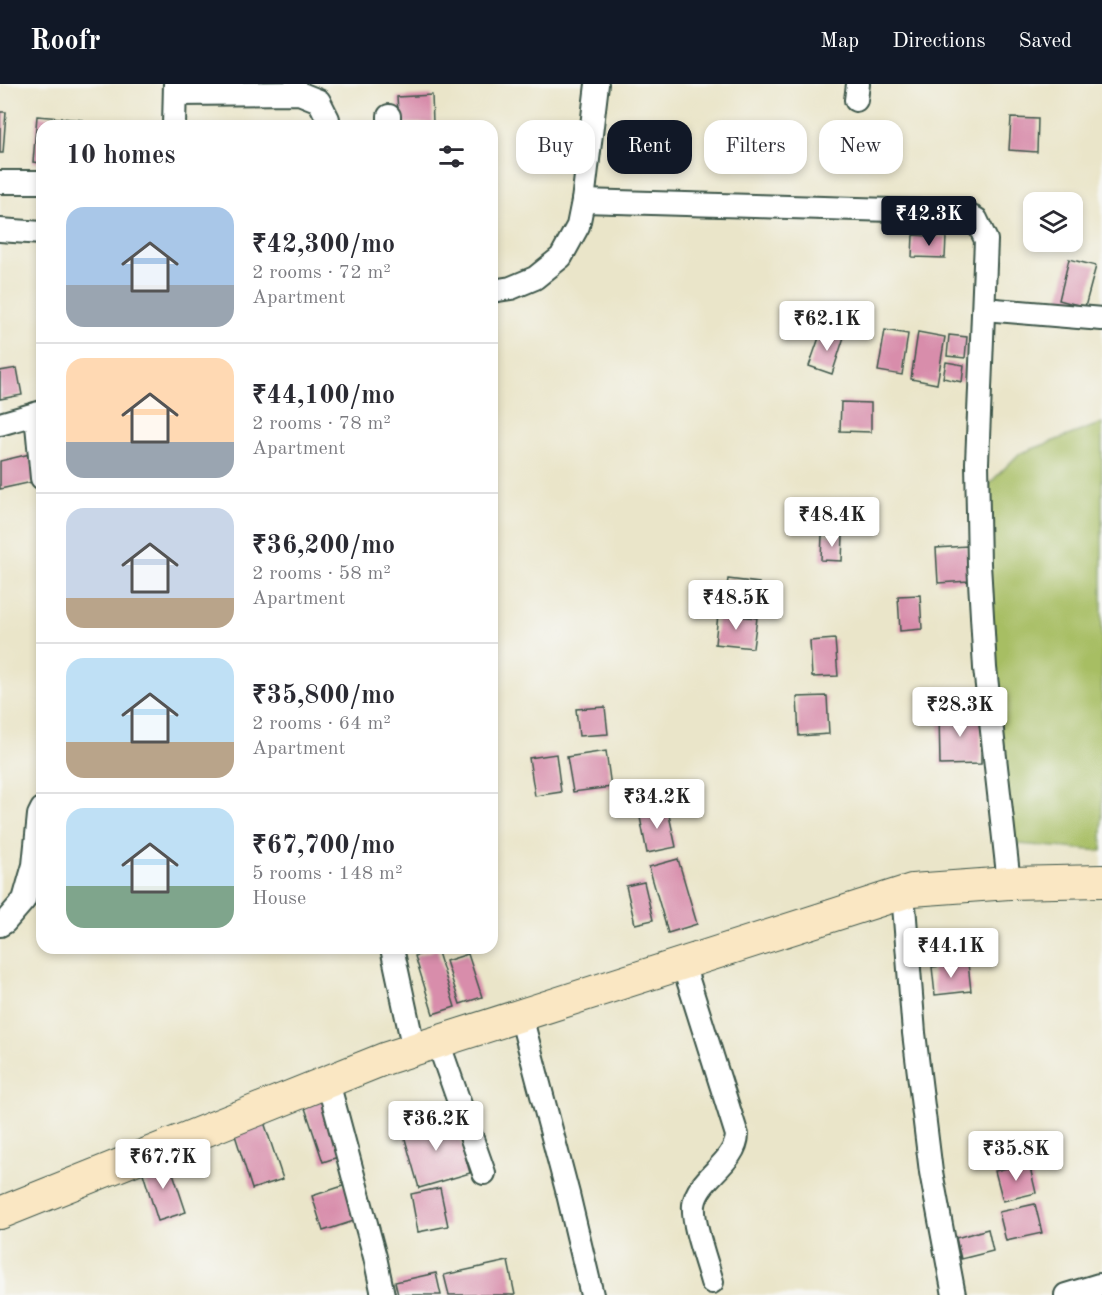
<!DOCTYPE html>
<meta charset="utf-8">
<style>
body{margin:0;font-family:"Old Standard TT",serif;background:#f2f2f3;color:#2b2b33;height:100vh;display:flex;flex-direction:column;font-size:22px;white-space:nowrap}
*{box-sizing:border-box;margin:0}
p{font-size:20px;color:#7c7c81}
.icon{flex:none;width:33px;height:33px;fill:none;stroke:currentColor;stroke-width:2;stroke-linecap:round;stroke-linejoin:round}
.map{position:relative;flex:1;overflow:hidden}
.panel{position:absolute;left:36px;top:36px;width:462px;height:834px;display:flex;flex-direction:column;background:#fff;border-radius:18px;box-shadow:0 3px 9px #0003}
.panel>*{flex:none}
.guide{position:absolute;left:516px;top:36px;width:495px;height:54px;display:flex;gap:12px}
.buttons{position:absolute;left:1023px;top:108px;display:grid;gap:12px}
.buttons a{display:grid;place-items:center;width:60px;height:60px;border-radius:12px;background:#fff;box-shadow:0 3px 9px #0003;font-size:30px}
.price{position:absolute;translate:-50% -51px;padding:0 14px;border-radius:6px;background:#fff;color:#222;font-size:20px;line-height:39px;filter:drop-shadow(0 2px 3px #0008)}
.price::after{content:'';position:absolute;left:50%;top:36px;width:18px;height:14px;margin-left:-9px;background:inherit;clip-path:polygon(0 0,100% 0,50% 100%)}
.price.selected{background:#111827;color:#fff}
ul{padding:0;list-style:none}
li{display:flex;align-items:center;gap:18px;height:150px;padding:0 30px}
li+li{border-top:2px solid #e1e1e2}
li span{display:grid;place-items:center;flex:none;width:168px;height:120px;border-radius:18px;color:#555}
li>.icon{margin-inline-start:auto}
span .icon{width:72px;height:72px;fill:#fffc;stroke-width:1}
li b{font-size:26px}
h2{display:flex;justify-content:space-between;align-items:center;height:72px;padding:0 30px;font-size:26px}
.tag{padding:0 21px;border-radius:18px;background:#fff;box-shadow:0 3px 9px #0003;font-size:21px;line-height:54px}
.tag.selected{background:#111827;color:#fff}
header{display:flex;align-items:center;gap:36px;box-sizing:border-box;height:84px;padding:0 30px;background:#111827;color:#fff}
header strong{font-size:28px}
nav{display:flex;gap:33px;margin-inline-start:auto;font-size:21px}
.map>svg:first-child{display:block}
.green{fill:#a7be64;stroke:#637e4c;stroke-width:1.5}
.building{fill:#d88dab}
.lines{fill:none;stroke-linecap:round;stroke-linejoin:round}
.street-casing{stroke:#3d564a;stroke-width:26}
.secondary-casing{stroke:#3d564a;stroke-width:34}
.street{stroke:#fff;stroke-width:22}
.secondary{stroke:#fae7c3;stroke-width:32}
</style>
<header>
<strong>Roofr</strong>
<nav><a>Map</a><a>Directions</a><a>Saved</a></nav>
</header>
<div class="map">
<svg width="1102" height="1211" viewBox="0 0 1102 1211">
<rect width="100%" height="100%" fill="#f6f6f2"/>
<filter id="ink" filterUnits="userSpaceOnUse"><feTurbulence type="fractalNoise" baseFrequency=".0167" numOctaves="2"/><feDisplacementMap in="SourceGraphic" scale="12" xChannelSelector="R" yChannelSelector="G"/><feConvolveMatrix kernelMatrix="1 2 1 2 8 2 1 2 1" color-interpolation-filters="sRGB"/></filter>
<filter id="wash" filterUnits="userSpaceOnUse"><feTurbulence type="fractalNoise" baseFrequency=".008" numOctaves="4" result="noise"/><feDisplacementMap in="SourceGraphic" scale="24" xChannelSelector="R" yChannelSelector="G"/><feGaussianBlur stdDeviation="1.35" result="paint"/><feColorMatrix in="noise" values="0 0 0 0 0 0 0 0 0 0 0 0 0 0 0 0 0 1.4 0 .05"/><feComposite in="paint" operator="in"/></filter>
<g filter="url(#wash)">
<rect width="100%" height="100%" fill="#eae5c9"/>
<path class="green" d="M1102,339V767L1007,759L971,418L1019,370Z"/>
<g id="blocks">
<g class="building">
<path d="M432,11L433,39L399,40L397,13Z"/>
<path d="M0,28H6L3,69H0Z"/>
<path d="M37,32L83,36V42H42V79L33,78Z"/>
<path d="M1011,34L1038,35L1037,68L1009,66Z"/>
<path d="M913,151L946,153L945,174L912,173Z"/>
<path d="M1069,175L1096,182L1085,223L1059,216Z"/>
<path d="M822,245L844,253L832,290L809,282Z"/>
<path d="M885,246L908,250L902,291L878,287Z"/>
<path d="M918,248L945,253L937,300L911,295Z"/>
<path d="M949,251L967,253L965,274L947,272Z"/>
<path d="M946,278L964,281L962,298L943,294Z"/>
<path d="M17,284L22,311L0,315V287Z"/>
<path d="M841,318L871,319V348L840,347Z"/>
<path d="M30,370L37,397L0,405V377Z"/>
<path d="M822,451H843L842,477L821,476Z"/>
<path d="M967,462L969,497L938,499L936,464Z"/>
<path d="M728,495L759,499L755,528L724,524Z"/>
<path d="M920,511L922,545L900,547L898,512Z"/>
<path d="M718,530L757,534L753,564L715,560Z"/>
<path d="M835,555L838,592L812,593L810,557Z"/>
<path d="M827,612L829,650L799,652L797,613Z"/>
<path d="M605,623L608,650L579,652L576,625Z"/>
<path d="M939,628H981V680L940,681Z"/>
<path d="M606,667L611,703L573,708L567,673Z"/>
<path d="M556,670L561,708L535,712L529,674Z"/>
<path d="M667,722L676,763L647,769L639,728Z"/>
<path d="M678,775L697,840L668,849L649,783Z"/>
<path d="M644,798L653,836L635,840L626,802Z"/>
<path d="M437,865L455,923L433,930L415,872Z"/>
<path d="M468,870L482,913L460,920L446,877Z"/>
<path d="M968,879L971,907L935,911L932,883Z"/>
<path d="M325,1011L344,1071L323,1078L303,1018Z"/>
<path d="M454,1033L470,1089L419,1104L403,1048Z"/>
<path d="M264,1038L283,1095L252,1105L234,1048Z"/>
<path d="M168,1074L186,1128L158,1137L141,1083Z"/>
<path d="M1029,1079L1036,1109L1003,1117L995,1087Z"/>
<path d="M349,1100L360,1135L323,1147L312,1112Z"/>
<path d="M440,1104L448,1142L418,1148L411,1110Z"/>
<path d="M1035,1120L1042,1149L1006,1157L999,1128Z"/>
<path d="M988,1145L993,1167L961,1175L956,1154Z"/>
<path d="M508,1177L515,1211H449L444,1191Z"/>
<path d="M436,1189L441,1211H398L395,1198Z"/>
</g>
</g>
</g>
<g filter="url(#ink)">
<use href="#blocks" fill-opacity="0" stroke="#3d564a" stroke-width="1.5"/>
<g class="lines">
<g class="street-casing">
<g id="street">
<path d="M175,10L299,9L319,17L328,35V42"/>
<path d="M856,16L858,0"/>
<path d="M389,32V42"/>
<path d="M174,42L175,0"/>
<path d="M0,98H42"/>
<path d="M583,117L960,128L976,135L986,156L977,379L979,480L985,584L1009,799"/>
<path d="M0,146L42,149"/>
<path d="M492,207L511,204L535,194L561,173L578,142L583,117L597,0"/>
<path d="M984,225L1102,235"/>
<path d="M36,330L42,394"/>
<path d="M0,340L42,328"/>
<path d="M903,809L914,949L931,1088L954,1211"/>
<path d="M0,841L5,838L24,816L34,781L39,731L42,725"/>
<path d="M392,864L414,966"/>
<path d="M683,880L737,1051C736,1079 697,1094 694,1121C692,1140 707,1179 712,1198"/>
<path d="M521,932L568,1110L592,1211"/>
<path d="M438,958L484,1089"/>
<path d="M328,998L375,1173L383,1211"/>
<path d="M1066,1211L1099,1201"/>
</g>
</g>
<g class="secondary-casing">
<path id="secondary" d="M0,1129L384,975L912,806L1009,799L1102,797"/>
</g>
<use href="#street" class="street"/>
<use href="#secondary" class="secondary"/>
</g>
</g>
</svg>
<div class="buttons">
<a><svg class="icon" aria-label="layers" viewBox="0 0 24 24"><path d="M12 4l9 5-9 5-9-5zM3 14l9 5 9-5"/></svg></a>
</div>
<b class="price selected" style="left:929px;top:163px">₹42.3K</b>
<b class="price" style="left:827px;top:268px">₹62.1K</b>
<b class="price" style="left:832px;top:464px">₹48.4K</b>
<b class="price" style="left:736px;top:547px">₹48.5K</b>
<b class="price" style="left:960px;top:654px">₹28.3K</b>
<b class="price" style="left:657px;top:746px">₹34.2K</b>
<b class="price" style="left:951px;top:895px">₹44.1K</b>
<b class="price" style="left:436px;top:1068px">₹36.2K</b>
<b class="price" style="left:1016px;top:1098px">₹35.8K</b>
<b class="price" style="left:163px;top:1106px">₹67.7K</b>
<div class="guide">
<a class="tag">Buy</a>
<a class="tag selected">Rent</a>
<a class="tag">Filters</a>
<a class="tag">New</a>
</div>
<section class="panel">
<h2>10 homes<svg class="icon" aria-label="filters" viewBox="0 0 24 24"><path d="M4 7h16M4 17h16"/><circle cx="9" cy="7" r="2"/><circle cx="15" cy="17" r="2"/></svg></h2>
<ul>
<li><span style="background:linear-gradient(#a9c7e8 65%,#9aa5b1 0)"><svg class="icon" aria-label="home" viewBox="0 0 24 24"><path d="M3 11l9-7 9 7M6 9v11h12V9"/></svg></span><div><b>₹42,300/mo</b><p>2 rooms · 72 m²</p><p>Apartment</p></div></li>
<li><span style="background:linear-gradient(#ffd9b3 70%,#9aa5b1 0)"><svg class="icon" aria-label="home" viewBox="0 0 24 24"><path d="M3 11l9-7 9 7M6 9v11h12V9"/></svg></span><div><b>₹44,100/mo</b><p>2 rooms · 78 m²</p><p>Apartment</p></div></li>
<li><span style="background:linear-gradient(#c9d6e8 75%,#b9a48a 0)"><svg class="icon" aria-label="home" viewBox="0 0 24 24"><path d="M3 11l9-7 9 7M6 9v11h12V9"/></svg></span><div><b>₹36,200/mo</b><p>2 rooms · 58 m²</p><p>Apartment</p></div></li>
<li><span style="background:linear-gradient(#bfe0f5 70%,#b9a48a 0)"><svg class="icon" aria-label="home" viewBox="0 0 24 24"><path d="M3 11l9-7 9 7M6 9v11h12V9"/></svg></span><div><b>₹35,800/mo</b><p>2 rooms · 64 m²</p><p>Apartment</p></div></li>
<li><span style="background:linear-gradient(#bfe0f5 65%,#7fa58c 0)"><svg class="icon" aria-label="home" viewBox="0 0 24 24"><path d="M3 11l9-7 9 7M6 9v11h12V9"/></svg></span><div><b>₹67,700/mo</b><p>5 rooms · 148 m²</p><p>House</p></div></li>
</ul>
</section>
</div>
